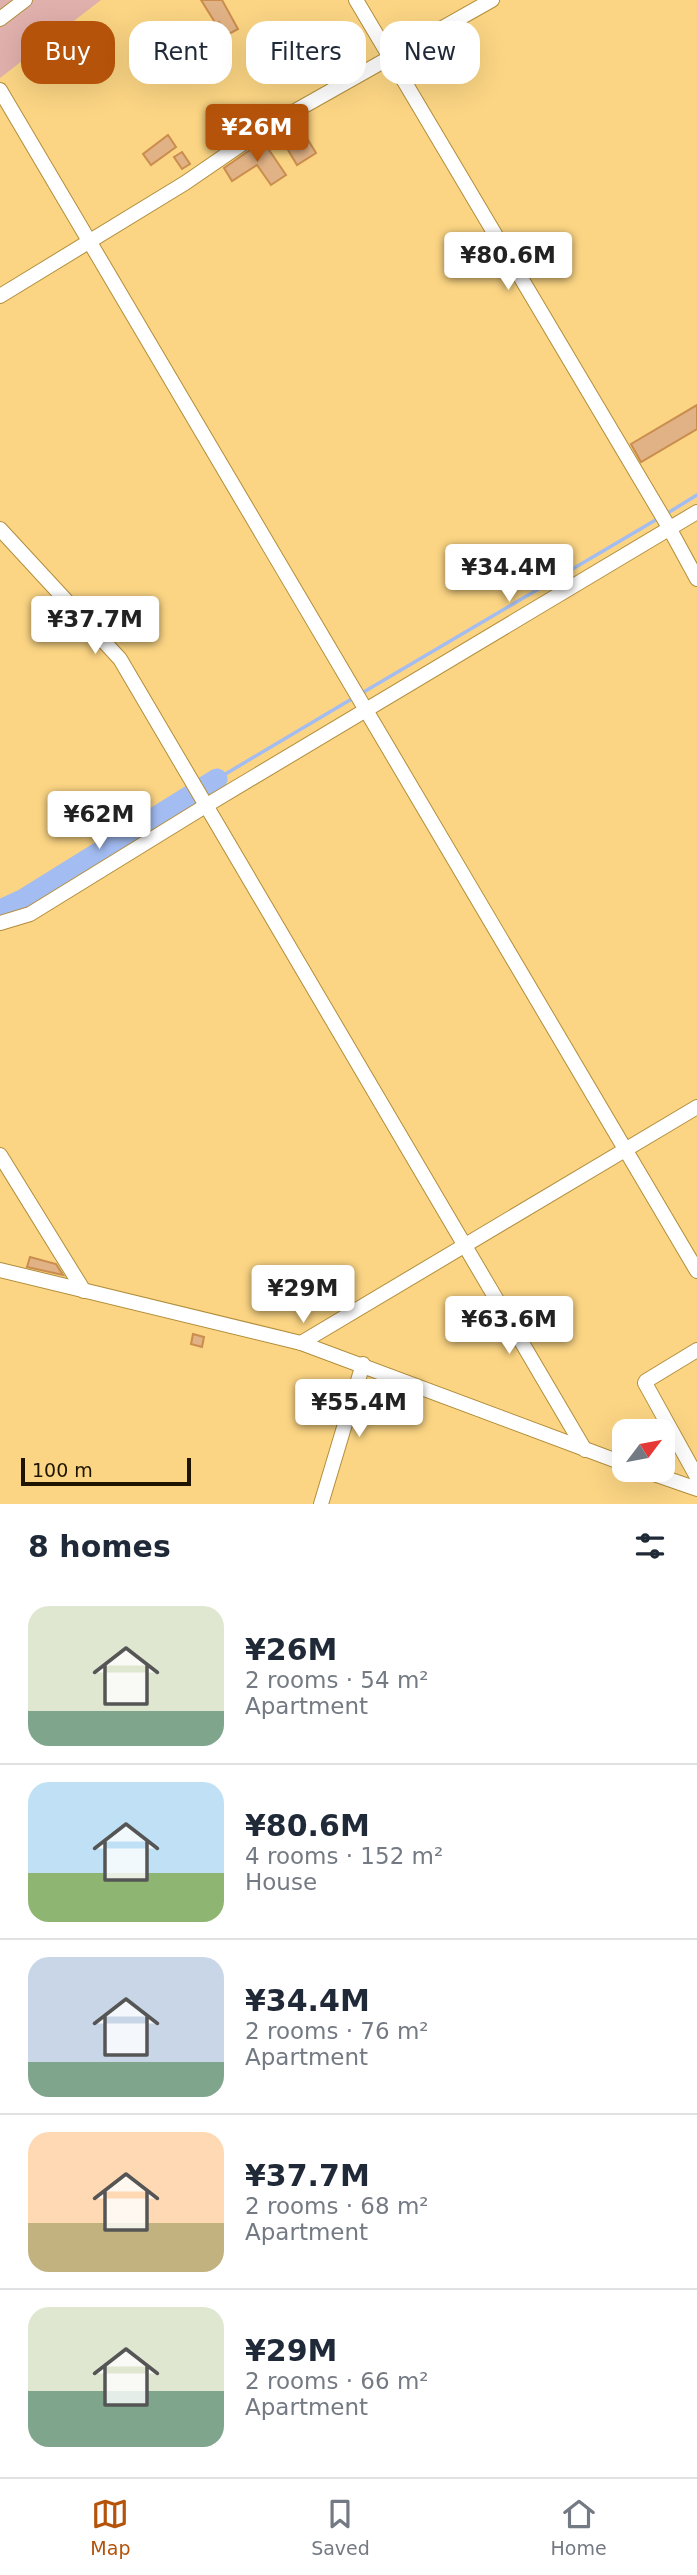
<!DOCTYPE html>
<meta charset="utf-8">
<style>
body{margin:0;font-family:"DejaVu Sans",sans-serif;background:#f6f6f7;color:#1f2937;height:100vh;display:flex;flex-direction:column;font-size:26px;white-space:nowrap}
*{box-sizing:border-box;margin:0}
p{font-size:23px;color:#747a83}
.icon{flex:none;width:38px;height:38px;fill:none;stroke:currentColor;stroke-width:2;stroke-linecap:round;stroke-linejoin:round}
.map{position:relative;height:1504px;overflow:hidden}
.panel{display:flex;flex-direction:column;background:#fff;flex:1}
.panel>*{flex:none}
.top-card{position:absolute;left:21px;top:21px;width:656px;height:63px;display:flex;gap:14px}
.needle{width:46px;rotate:58deg}
.fabs{position:absolute;left:612px;top:1419px;display:grid;gap:14px}
.fabs a{display:grid;place-items:center;width:63px;height:63px;border-radius:14px;background:#fff;box-shadow:0 7px 28px #0002;font-size:35px}
.scale{position:absolute;left:21px;bottom:18px;width:170px;box-sizing:border-box;padding-left:7px;border:4px solid #1e1400;border-top:0;font-size:19px;line-height:24px;white-space:nowrap;color:#1e1400;-webkit-text-stroke:5px #fbd584;paint-order:stroke}
.price{position:absolute;translate:-50% -60px;padding:0 16px;border-radius:7px;background:#fff;color:#222;font-size:23px;line-height:46px;filter:drop-shadow(0 2px 4px #0008)}
.price::after{content:'';position:absolute;left:50%;top:42px;width:21px;height:16px;margin-left:-10px;background:inherit;clip-path:polygon(0 0,100% 0,50% 100%)}
.price.selected{background:#b45309;color:#fff}
ul{padding:0;list-style:none}
li{display:flex;align-items:center;gap:21px;height:175px;padding:0 28px}
li+li{border-top:2px solid #e0e1e3}
li span{display:grid;place-items:center;flex:none;width:196px;height:140px;border-radius:21px;color:#555}
li>.icon{margin-inline-start:auto}
span .icon{width:84px;height:84px;fill:#fffc;stroke-width:1}
li b{font-size:30px}
h2{display:flex;justify-content:space-between;align-items:center;height:84px;padding:0 28px;font-size:30px}
.pill{padding:0 24px;border-radius:21px;background:#fff;box-shadow:0 7px 28px #0002;font-size:24px;line-height:63px}
.pill.selected{background:#b45309;color:#fff}
.dock{display:flex;justify-content:space-around;align-items:center;height:98px;border-top:2px solid #e0e1e3;background:#fff;font-size:19px;color:#747a83}
.dock a{display:grid;justify-items:center;gap:4px}
.dock .selected{color:#b45309}
.map>svg:first-child{display:block}
.green{fill:#e0b0ac}
.lines{fill:none;stroke-linecap:round;stroke-linejoin:round}
.stream{stroke:#a3bcf1;stroke-width:3.5}
.river{stroke:#a3bcf1;stroke-width:21}
.building{fill:#e1b285;stroke:#ca8d4e;stroke-width:2}
.minor-casing{stroke:#b28e3b;stroke-width:16}
.minor{stroke:#fff;stroke-width:14}
</style>
<div class="map">
<svg width="697" height="1504" viewBox="0 0 697 1504">
<rect width="100%" height="100%" fill="#fbd584"/>
<path class="green" d="M0,0H101L0,78Z"/>
<g class="lines">
<g class="stream">
<path d="M666,514L697,495"/>
<path d="M362,693L659,518"/>
<path d="M217,779L355,697"/>
</g>
<path class="river" d="M0,910L24,899L217,779"/>
</g>
<g class="building">
<path d="M201,0H222L238,29L227,35L219,22L216,24Z"/>
<path d="M297,122L316,153L297,165L278,133Z"/>
<path d="M168,135L176,147L151,165L143,154Z"/>
<path d="M263,141L286,175L271,185L257,165L232,181L224,168Z"/>
<path d="M182,152L190,164L182,169L174,157Z"/>
<path d="M697,405V429L641,462L631,444Z"/>
<path d="M30,1257L56,1264L63,1275L27,1267Z"/>
<path d="M193,1334L204,1337L202,1347L191,1344Z"/>
</g>
<g class="lines">
<g class="minor-casing">
<g id="minor">
<path d="M356,0L667,524L697,579"/>
<path d="M0,19L25,0"/>
<path d="M0,90L697,1271"/>
<path d="M0,296L185,183L265,128L492,0"/>
<path d="M0,529L120,659L585,1450"/>
<path d="M0,923L30,914L207,805L697,512"/>
<path d="M0,1155L84,1291"/>
<path d="M0,1270L301,1343L625,1464"/>
<path d="M301,1343L697,1107"/>
<path d="M697,1350L646,1381L645,1383L697,1477"/>
<path d="M642,1470L697,1489"/>
<path d="M321,1504L363,1364"/>
</g>
</g>
<use href="#minor" class="minor"/>
</g>
</svg>
<div class="fabs">
<a><svg class="needle" viewBox="-14 -14 28 28"><path d="M0-13l5 13h-10z" fill="#e53935"/><path d="M0 13l5-13h-10z" fill="#747a83"/></svg></a>
</div>
<div class="scale">100 m</div>
<b class="price selected" style="left:257px;top:164px">¥26M</b>
<b class="price" style="left:508px;top:292px">¥80.6M</b>
<b class="price" style="left:509px;top:604px">¥34.4M</b>
<b class="price" style="left:95px;top:656px">¥37.7M</b>
<b class="price" style="left:99px;top:851px">¥62M</b>
<b class="price" style="left:303px;top:1325px">¥29M</b>
<b class="price" style="left:509px;top:1356px">¥63.6M</b>
<b class="price" style="left:359px;top:1439px">¥55.4M</b>
<div class="top-card">
<a class="pill selected">Buy</a>
<a class="pill">Rent</a>
<a class="pill">Filters</a>
<a class="pill">New</a>
</div>
</div>
<section class="panel">
<h2>8 homes<svg class="icon" aria-label="filters" viewBox="0 0 24 24"><path d="M4 7h16M4 17h16"/><circle cx="9" cy="7" r="2"/><circle cx="15" cy="17" r="2"/></svg></h2>
<ul>
<li><span style="background:linear-gradient(#dfe7d0 75%,#7fa58c 0)"><svg class="icon" aria-label="home" viewBox="0 0 24 24"><path d="M3 11l9-7 9 7M6 9v11h12V9"/></svg></span><div><b>¥26M</b><p>2 rooms · 54 m²</p><p>Apartment</p></div></li>
<li><span style="background:linear-gradient(#bfe0f5 65%,#8fb573 0)"><svg class="icon" aria-label="home" viewBox="0 0 24 24"><path d="M3 11l9-7 9 7M6 9v11h12V9"/></svg></span><div><b>¥80.6M</b><p>4 rooms · 152 m²</p><p>House</p></div></li>
<li><span style="background:linear-gradient(#c9d6e8 75%,#7fa58c 0)"><svg class="icon" aria-label="home" viewBox="0 0 24 24"><path d="M3 11l9-7 9 7M6 9v11h12V9"/></svg></span><div><b>¥34.4M</b><p>2 rooms · 76 m²</p><p>Apartment</p></div></li>
<li><span style="background:linear-gradient(#ffd9b3 65%,#c2b280 0)"><svg class="icon" aria-label="home" viewBox="0 0 24 24"><path d="M3 11l9-7 9 7M6 9v11h12V9"/></svg></span><div><b>¥37.7M</b><p>2 rooms · 68 m²</p><p>Apartment</p></div></li>
<li><span style="background:linear-gradient(#dfe7d0 60%,#7fa58c 0)"><svg class="icon" aria-label="home" viewBox="0 0 24 24"><path d="M3 11l9-7 9 7M6 9v11h12V9"/></svg></span><div><b>¥29M</b><p>2 rooms · 66 m²</p><p>Apartment</p></div></li>
</ul>
</section>
<nav class="dock">
<a class="selected"><svg class="icon" aria-label="map" viewBox="0 0 24 24"><path d="M3 6l6-2 6 2 6-2v14l-6 2-6-2-6 2zM9 4v14M15 6v14"/></svg>Map</a>
<a><svg class="icon" aria-label="saved" viewBox="0 0 24 24"><path d="M7 4h10v16l-5-4-5 4z"/></svg>Saved</a>
<a><svg class="icon" aria-label="home" viewBox="0 0 24 24"><path d="M3 11l9-7 9 7M6 9v11h12V9"/></svg>Home</a>
</nav>
